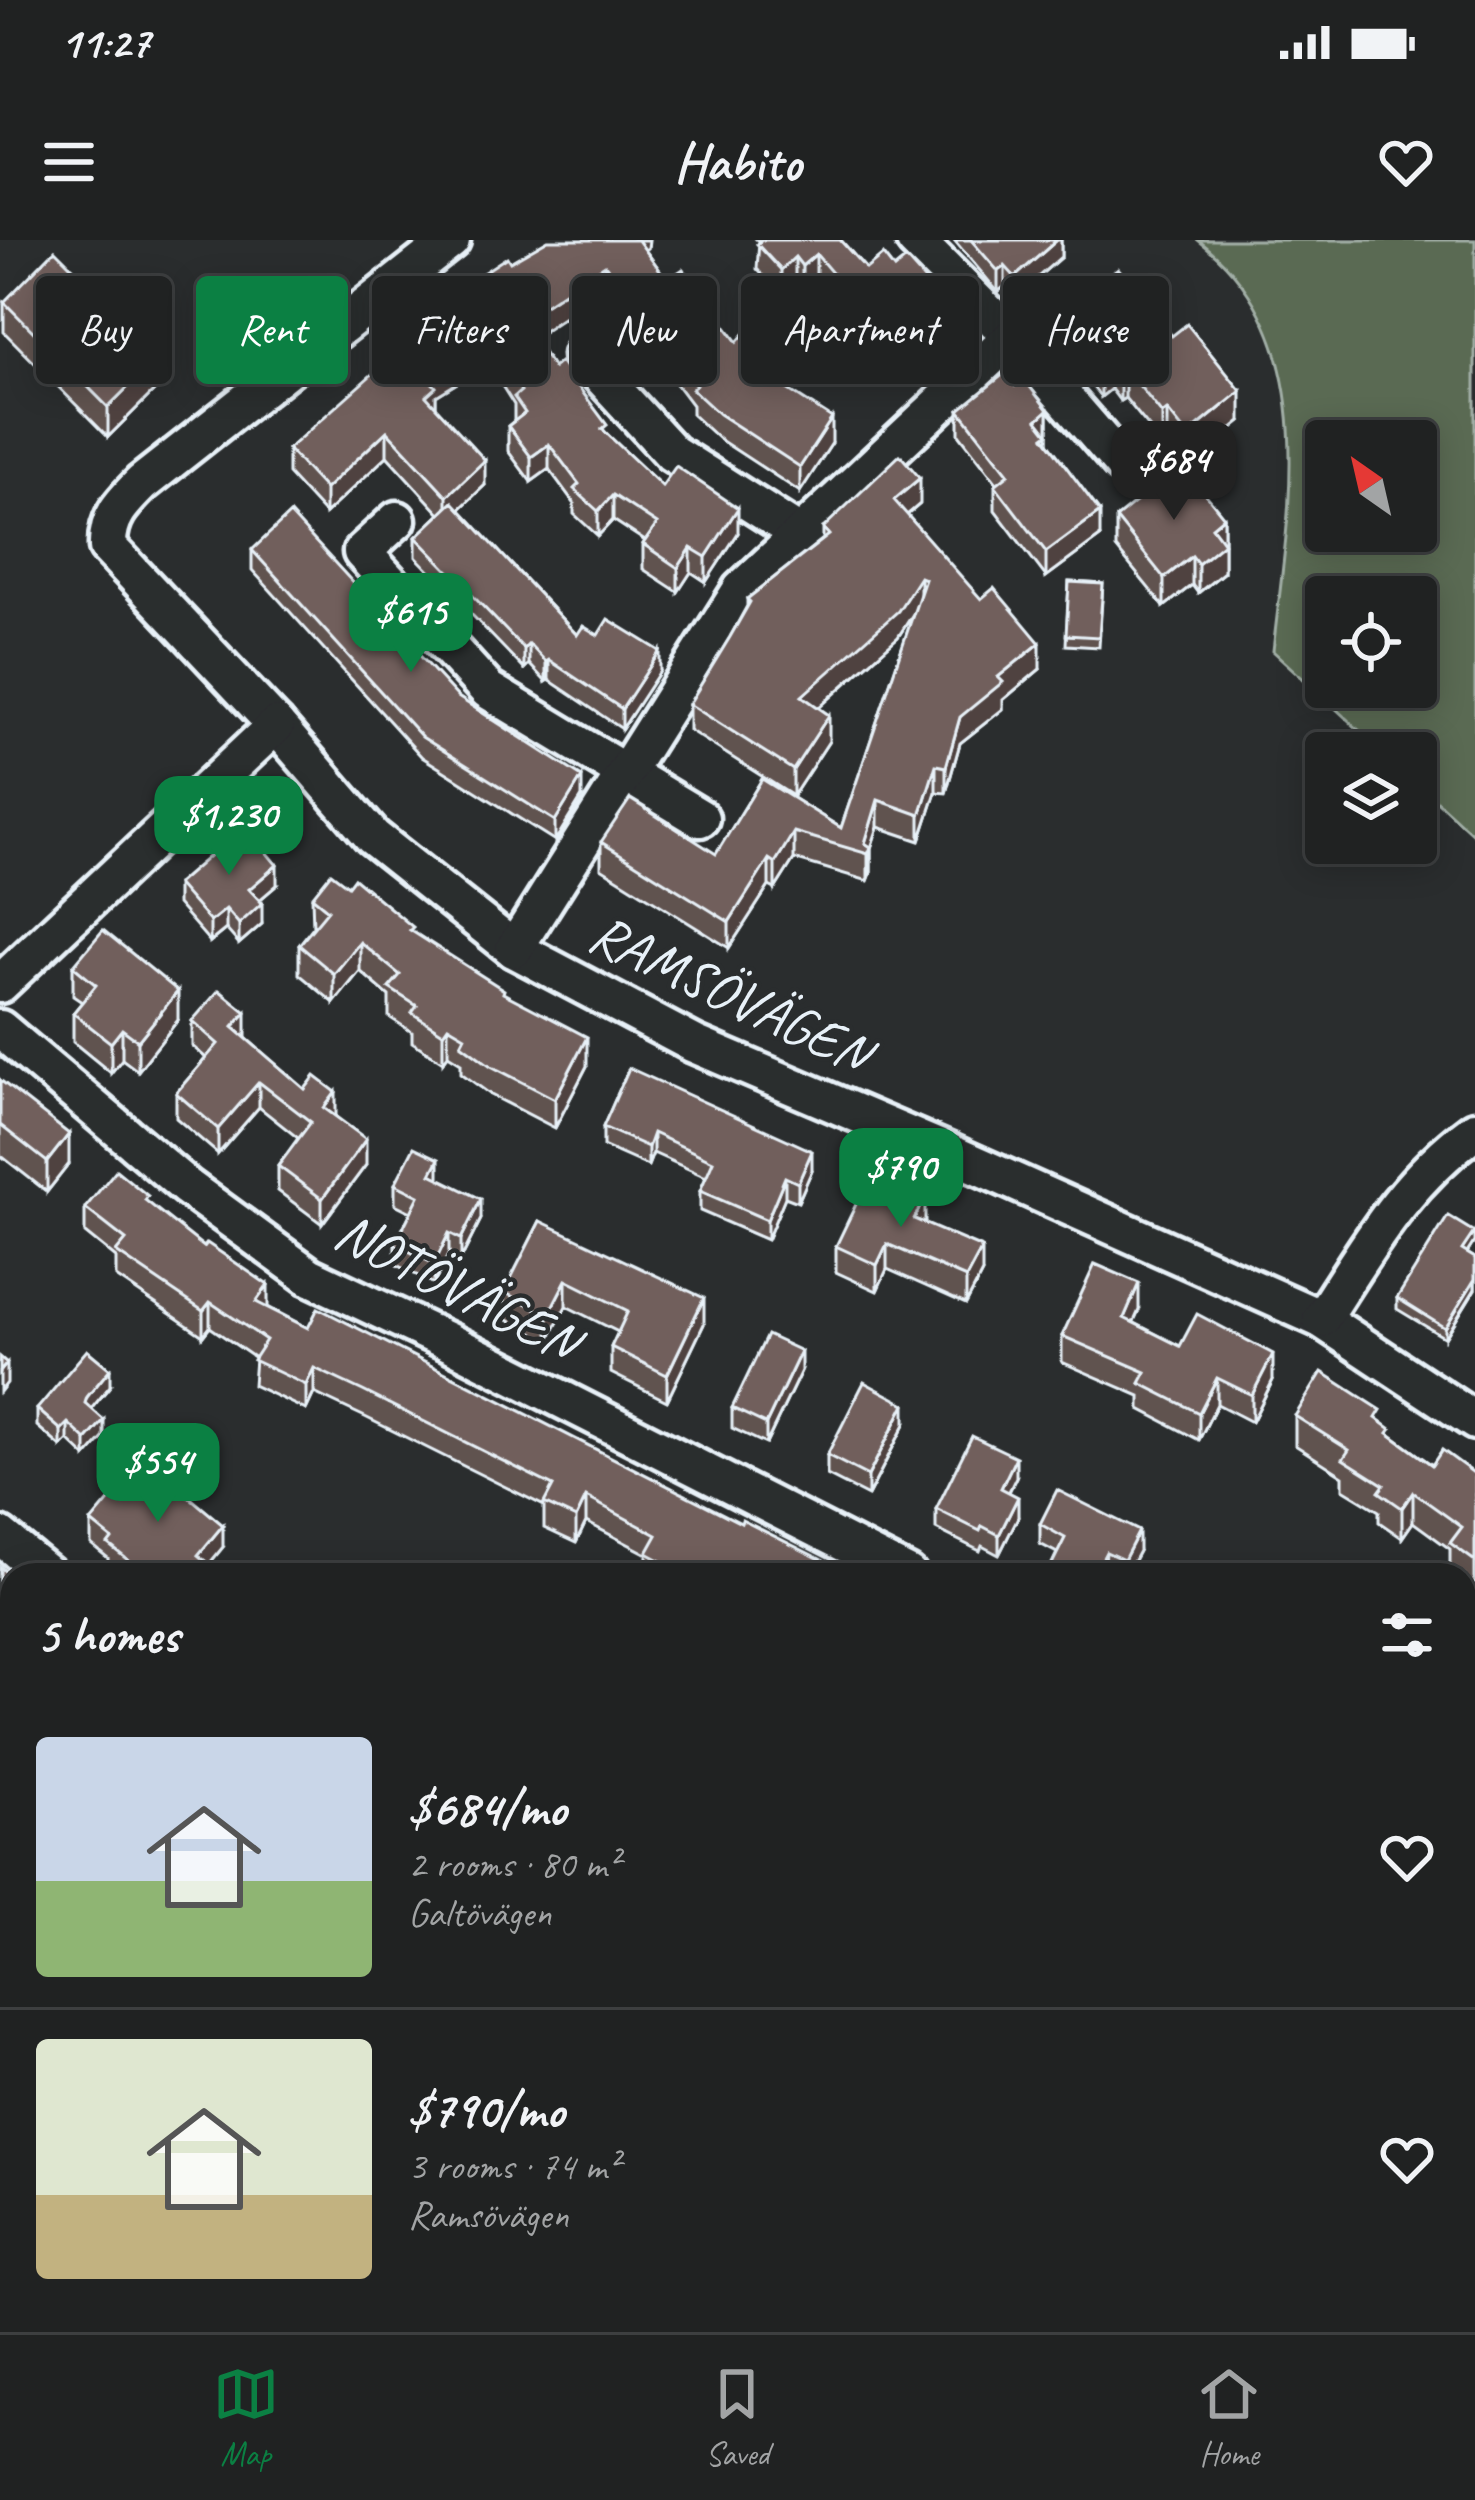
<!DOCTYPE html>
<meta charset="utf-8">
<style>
body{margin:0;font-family:Caveat,sans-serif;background:#282a2a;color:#f1f3f6;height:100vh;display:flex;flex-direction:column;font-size:45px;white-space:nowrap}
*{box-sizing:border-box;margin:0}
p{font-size:39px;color:#a2a4a5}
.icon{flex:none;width:66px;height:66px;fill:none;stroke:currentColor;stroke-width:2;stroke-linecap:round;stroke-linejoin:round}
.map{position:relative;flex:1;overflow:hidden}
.panel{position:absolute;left:0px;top:1323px;width:1476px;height:771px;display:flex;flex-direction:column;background:#202222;border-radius:36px 36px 0 0;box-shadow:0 6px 30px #0003,0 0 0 3px #3d3f40}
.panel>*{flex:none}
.guide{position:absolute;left:36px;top:36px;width:1404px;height:108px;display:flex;gap:24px}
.needle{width:78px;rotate:326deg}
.tools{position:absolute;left:1305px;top:180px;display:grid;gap:24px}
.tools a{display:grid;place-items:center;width:132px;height:132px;border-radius:12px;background:#202222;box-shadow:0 6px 30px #0003,0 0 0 3px #3d3f40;font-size:60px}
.price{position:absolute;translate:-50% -102px;padding:0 27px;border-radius:24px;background:#0b8043;color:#fff;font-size:39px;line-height:78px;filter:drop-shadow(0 3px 6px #0008)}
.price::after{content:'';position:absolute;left:50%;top:72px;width:36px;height:27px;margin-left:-18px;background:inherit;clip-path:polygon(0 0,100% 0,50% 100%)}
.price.current{background:#222;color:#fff}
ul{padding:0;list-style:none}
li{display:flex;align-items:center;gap:36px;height:300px;padding:0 36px}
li+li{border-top:3px solid #3d3f40}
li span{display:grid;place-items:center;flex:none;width:336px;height:240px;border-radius:12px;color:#555}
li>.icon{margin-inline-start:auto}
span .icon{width:144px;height:144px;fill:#fffc;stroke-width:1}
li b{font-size:51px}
h2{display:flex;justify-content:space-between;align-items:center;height:144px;padding:0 36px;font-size:51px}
.tag{padding:0 42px;border-radius:12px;background:#202222;box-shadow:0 6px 30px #0003,0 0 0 3px #3d3f40;font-size:42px;line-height:108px}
.tag.current{background:#0b8043;color:#fff}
.status{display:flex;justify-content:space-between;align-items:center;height:84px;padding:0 60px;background:#202222;direction:ltr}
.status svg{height:33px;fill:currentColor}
header{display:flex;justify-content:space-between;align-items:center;height:156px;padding:0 36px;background:#202222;font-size:54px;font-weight:800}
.dock{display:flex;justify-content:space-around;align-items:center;height:168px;border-top:3px solid #3d3f40;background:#202222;font-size:33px;color:#a2a4a5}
.dock a{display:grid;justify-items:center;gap:6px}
.dock .current{color:#0b8043}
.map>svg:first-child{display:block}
.green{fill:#5a6a53;stroke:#a1aea6;stroke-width:3;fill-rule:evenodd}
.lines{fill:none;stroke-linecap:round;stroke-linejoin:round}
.minor-casing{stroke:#e8f1f8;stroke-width:45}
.minor{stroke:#2a2d2e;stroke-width:36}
.wall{fill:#61524f;stroke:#e8f1f8;stroke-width:3}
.shaded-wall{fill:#4f4240;stroke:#e8f1f8;stroke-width:3}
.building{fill:#715f5c;stroke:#e8f1f8;stroke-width:3}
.labels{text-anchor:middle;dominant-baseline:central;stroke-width:9;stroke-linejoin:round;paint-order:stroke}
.street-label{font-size:57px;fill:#e8f1f8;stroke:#2a2d2e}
</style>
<div class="status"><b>11:27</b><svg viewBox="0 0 49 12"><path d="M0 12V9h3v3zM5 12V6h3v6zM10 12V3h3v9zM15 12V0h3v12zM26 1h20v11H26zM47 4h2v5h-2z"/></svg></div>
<header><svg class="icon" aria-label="menu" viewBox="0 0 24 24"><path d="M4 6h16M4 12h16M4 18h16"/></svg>Habito<svg class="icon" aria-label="heart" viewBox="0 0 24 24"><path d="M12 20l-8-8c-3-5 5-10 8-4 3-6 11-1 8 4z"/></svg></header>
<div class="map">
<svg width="1475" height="2092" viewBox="0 0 1475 2092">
<rect width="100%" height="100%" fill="#2a2d2e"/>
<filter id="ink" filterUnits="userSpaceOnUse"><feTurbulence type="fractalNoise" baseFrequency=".00833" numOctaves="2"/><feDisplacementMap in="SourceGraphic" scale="24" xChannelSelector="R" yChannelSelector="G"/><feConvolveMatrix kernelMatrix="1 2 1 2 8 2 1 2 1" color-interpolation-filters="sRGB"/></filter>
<g filter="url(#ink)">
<path class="green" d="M1198,0H1475V596L1416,542V513H1384L1273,411C1288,271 1326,98 1198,0ZM1416,201V291H1326V201ZM1326,357H1416V447H1326Z"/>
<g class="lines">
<g class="minor-casing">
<g id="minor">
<path d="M451,0L142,243C122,263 107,277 108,307L276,485L373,597L514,709L694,804L950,913L1321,1079L1475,1181"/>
<path d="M915,0L1012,97L1122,224"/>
<path d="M582,115L672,213L801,295"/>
<path d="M397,280L362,312L488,450L700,578"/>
<path d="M514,709L741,350L1012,97"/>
<path d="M0,744L276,485"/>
<path d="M0,789L187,947L309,1036L451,1103L908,1335"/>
<path d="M1321,1079C1369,1005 1403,943 1475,890"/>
<path d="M0,1296L48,1335"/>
<path d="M1464,1650L1475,1658"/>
<path d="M0,1851L12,1855"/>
<path d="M1432,2082L1444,2092"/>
</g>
</g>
<use href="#minor" class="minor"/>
</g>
<g class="wall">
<path d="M757,0H841L866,29H894L931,63L935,94L891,132L875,113L863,124L845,103V78L847,76L816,39L802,51L795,42L781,55L757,29L759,2Z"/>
<path d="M954,0H1061V17L1015,57L1005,46L998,52Z"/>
<path d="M648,1V8L645,10L667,40L737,102L832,203L800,252L719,199L692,174V165L605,50L534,98L553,128L607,194L662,246L738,293L706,342L691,332L678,352L643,329V304L645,301L613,280L598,296L574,274V263L549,229L531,242L508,211V186L514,181V165L488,124L436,156V168L485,245L460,269L577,395H598L660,431L622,489L549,440L546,442L529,424L524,429L416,317V297L440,274L387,216L325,274L288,234V209L440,85V61L510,22Z"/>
<path d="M1080,58L1241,181L1187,225L1167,200L1162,203L1125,158L1120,161L1111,149L1101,157L1078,129V119L1072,111V82L1080,75Z"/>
<path d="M4,62L160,145L108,197L4,92Z"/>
<path d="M1015,146L1048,170V202L1100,297L1046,337L995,270V245L997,243L959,194V170Z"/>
<path d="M920,264L907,275L1040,429L1003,460V469L960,503L946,553L936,552L920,601L878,587L871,608V633L868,641L794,619L775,649L769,646L729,708L601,628V602L716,614L762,539L841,588L914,373L898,397L819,468L829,501L793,556L689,490V464L730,397L747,366V359L823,299V288Z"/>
<path d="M1224,277V332L1198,353L1192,345L1164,367L1116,308V278Z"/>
<path d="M252,310L458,457L582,557L555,601L422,517L252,330Z"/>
<path d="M1069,342L1103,344L1099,407L1066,405Z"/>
<path d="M177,644L277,645L259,660L262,684L239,704L226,689L210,702L177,664Z"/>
<path d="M312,657L413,692L504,754L587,826L555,888L491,855L461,833V823L448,815L443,822L412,802V792L389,777V756L360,731L334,763L299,734V705L313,687Z"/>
<path d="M73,726L178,780L138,831L122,819L111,833L73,802V773L82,762L73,756Z"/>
<path d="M192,781L246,798L336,877L366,925L322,984L278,951V926L298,898L259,867L218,914L176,878V853L206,818L192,806Z"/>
<path d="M629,828L812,930L798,962L785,957L767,1000L700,971V951L706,937L653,913L648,926L603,906V887Z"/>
<path d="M0,840L69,924L47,952L0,915Z"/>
<path d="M439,938L481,979L461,1019L449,1013L434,1044L395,1024V1004L411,972L395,964V944Z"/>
<path d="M148,963L268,1067L308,1088L852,1335H647V1314L586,1282L576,1303L544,1288V1266L363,1176L314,1153L306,1170L253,1145L255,1118L210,1087L203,1096L116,1037V1018L85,993V968Z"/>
<path d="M540,981L704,1084L667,1161L611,1133V1107L618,1092L566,1066L548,1101L504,1078V1052Z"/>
<path d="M924,983L982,1033L966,1064L887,1029L877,1051L836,1032V1006Z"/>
<path d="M1474,1002L1467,1013L1475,1018V1049L1445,1098L1397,1069V1058Z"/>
<path d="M1139,1070L1133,1082L1180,1106L1273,1140L1252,1182L1217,1164L1199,1200L1140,1169V1156L1062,1122V1096Z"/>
<path d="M801,1131L766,1204L732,1188V1168Z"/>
<path d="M110,1146L92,1168L104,1197L86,1217L68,1200L61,1207L37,1186V1169Z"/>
<path d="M1295,1176L1381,1182L1391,1195L1432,1225L1475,1234V1351L1464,1343V1335H1453L1450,1333V1309L1413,1282L1402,1298L1379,1282V1271L1343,1249V1236L1295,1205Z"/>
<path d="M905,1184L868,1256L827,1235V1215Z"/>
<path d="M1016,1237L1009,1252L1018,1277L999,1315L982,1306L980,1311L936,1289V1269Z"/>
<path d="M91,1282L223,1307L209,1324L222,1335H119L108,1326V1318L91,1304Z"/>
<path d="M1040,1284L1139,1311L1126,1335H1112L1106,1332L1104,1335H1049V1330L1057,1313L1040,1304Z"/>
<path d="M0,1327L12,1337V1458L10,1445L0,1436Z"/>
<path d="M1475,1477V1591L1469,1587L1465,1594L1464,1486Z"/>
<path d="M12,1539V1651L0,1647V1567Z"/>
<path d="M1464,1686L1475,1694V1806L1466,1799V1774L1464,1772Z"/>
<path d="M12,1720V1811L0,1799V1733Z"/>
<path d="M0,1872L10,1881L12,1878V1969L0,1958Z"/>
<path d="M1464,1956L1475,1965V2051L1464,2041Z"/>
<path d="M1298,2082H1354L1363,2092H1307Z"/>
</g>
<g class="shaded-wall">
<path d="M633,0H649L648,8L633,18Z"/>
<path d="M1057,0H1061V17L1015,57V37Z"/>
<path d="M816,14V39L802,51V26Z"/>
<path d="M795,17V42L781,55V30Z"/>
<path d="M605,25V50L522,105V80Z"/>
<path d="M1005,26V46L998,52V31Z"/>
<path d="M931,47V72L923,54Z"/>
<path d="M935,69V94L891,132V107Z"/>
<path d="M875,88V113L863,124V99Z"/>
<path d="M488,99V124L436,156V172L426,181L427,137Z"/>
<path d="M160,115V145L108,197V167Z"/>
<path d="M768,117V142L756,129Z"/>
<path d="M1111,120V149L1101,157V128Z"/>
<path d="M1125,128V158L1120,161V132Z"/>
<path d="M1241,151V181L1187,225V195Z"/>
<path d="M1048,170V219L1037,180Z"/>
<path d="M1167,170V200L1162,203V174Z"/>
<path d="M832,178V203L800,252V227Z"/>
<path d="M387,191V216L325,274V249Z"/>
<path d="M549,204V229L531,242V217Z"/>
<path d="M485,220V245L447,281V256Z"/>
<path d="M920,238V264L894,286V260Z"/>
<path d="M613,255V280L598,296V271Z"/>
<path d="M738,268V293L706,342V317Z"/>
<path d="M1100,272V297L1046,337V312Z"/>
<path d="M1224,277V332L1198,353V324L1212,287Z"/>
<path d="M691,308V332L678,352V328Z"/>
<path d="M1192,316V345L1164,367V338Z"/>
<path d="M920,337V363L898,397L802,482V456Z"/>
<path d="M1040,403V429L1003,460V469L960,503L946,553V527L960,477L998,437Z"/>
<path d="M529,404V424L524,429V409Z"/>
<path d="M660,411V431L622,489V469Z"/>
<path d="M549,420V440L546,442V422Z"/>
<path d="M829,475V501L793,556V530Z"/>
<path d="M936,525V552L920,601V575Z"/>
<path d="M582,537V557L555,601V581Z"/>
<path d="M878,560V587L871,608V633L868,641V614L865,603Z"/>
<path d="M794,592V619L775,649V623Z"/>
<path d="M769,619V646L729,708V682Z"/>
<path d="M277,625V645L249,669V649Z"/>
<path d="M262,663V684L239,704V684Z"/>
<path d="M226,669V689L210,702V682Z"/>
<path d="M360,702V731L334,763V734Z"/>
<path d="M178,751V780L138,831V801Z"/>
<path d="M246,772V798L233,787Z"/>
<path d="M448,786V815L443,822V793Z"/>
<path d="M122,789V819L111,833V803Z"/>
<path d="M587,797V826L555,888V859Z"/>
<path d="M259,842V867L218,914V889Z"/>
<path d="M336,852V877L324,868Z"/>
<path d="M653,893V913L648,926V907Z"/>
<path d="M69,894V924L47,952V922Z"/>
<path d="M366,899V925L322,984V959Z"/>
<path d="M812,911V930L798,962V943Z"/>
<path d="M439,919V940L431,934Z"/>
<path d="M785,937V957L767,1000V980Z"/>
<path d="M925,957V983L914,979Z"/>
<path d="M481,959V979L461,1019V999Z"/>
<path d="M1474,992V1002L1462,1021V1010Z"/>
<path d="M449,993V1013L434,1044V1024Z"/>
<path d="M887,1004V1029L877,1051V1025Z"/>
<path d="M982,1008V1033L966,1064V1038Z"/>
<path d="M1475,1039V1049L1445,1098V1088Z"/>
<path d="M566,1040V1066L548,1101V1075Z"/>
<path d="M1139,1043V1070L1124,1104V1078Z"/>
<path d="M268,1045V1070L256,1062Z"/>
<path d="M704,1058V1084L667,1161V1135Z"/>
<path d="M210,1062V1087L203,1096V1071Z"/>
<path d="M801,1111V1131L766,1204V1184Z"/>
<path d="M1273,1114V1140L1252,1182V1155Z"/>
<path d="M7,1123V1143L0,1152V1132Z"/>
<path d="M314,1128V1153L306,1170V1145Z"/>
<path d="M110,1129V1146L87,1174L85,1163L87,1157Z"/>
<path d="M1217,1138V1164L1199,1200V1173Z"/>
<path d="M905,1164V1184L868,1256V1236Z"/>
<path d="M104,1180V1197L86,1217V1200Z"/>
<path d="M68,1183V1200L61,1207V1190Z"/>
<path d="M1016,1217V1237L1001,1268V1248Z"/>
<path d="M1413,1252V1282L1402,1298V1268Z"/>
<path d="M586,1257V1282L576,1303V1278Z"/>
<path d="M1018,1257V1277L999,1315V1295Z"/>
<path d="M223,1285V1307L200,1335L198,1315Z"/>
<path d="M1139,1291V1311L1126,1335H1124V1320Z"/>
<path d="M1106,1312L1104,1335H1094Z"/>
<path d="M1469,1564V1587L1465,1594V1570Z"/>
<path d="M4,2009V2036L0,2040V2013Z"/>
<path d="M562,2082H583V2085L577,2092Z"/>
<path d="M824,2082H847V2090L845,2092H823Z"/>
</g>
<g class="building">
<path d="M548,0H638L667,40L683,29L737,102L744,94L768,117L756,129L832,178L800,227L719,174L692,149L696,145L605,25L522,80L553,128L560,122L607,185L602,189L662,246L676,226L738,268L706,317L691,308L678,328L643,304L657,284L613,255L598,271L574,249L579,244L549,204L531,217L508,186L525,173L514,157L521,151L488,99L427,137L436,147L426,156L485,220L447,256L387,191L325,249L288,209L396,113L446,81L449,75L440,61L507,17L510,22Z"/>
<path d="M762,0H840L866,29L883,15L894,29L906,19L931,47L923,54L935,69L891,107L875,88L863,99L845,78L857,67L856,61L816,14L802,26L795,17L781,30L757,4Z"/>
<path d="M971,0H1057L1015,37L1005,26L998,31Z"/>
<path d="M55,10L160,115L108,167L4,62Z"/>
<path d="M1118,28L1172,96L1187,84L1241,151L1187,195L1167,170L1162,174L1125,128L1120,132L1111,120L1101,128L1078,99L1083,96L1072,82L1088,68L1080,58Z"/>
<path d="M1005,133L1015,146L1024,139L1048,170L1037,180L1048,194L1044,197L1100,272L1046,312L995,245L1009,234L959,170Z"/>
<path d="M900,215L920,238L894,260L981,359L994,348L1040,403L998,437L1003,442L960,477L946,527L936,525L920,575L878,560L865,603L871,607L868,614L794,592L775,623L769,619L729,682L601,602L630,559L716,614L762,539L841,588L925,339L920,337L898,371L802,456L829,475L793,530L689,464L730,397L750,362L747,359L829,295L823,288Z"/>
<path d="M1182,225L1224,277L1212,287L1224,303L1198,324L1192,316L1164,338L1116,278Z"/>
<path d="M453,262L577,395L583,386L598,395L608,379L660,411L622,469L549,420L546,422L529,404L524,409L416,297Z"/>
<path d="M290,274L458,457L582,537L555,581L422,497L252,310Z"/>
<path d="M1069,342L1103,344L1099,397L1066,395Z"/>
<path d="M244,586L277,625L249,649L262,663L239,684L226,669L210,682L177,644Z"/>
<path d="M331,633L348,646L354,638L413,687L410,690L504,750L503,753L587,797L555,859L491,826L461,804L465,796L448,786L443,793L412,773L417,766L389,748L400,735L360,702L334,734L299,705L328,670L312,657Z"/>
<path d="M103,690L178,751L138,801L122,789L111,803L73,773L96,745L73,726Z"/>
<path d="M219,750L246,772L233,787L305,849L315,836L336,852L324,868L366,899L322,959L278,926L311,882L259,842L218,889L176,853L218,804L192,781Z"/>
<path d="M629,828L812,911L798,943L785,937L767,980L700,951L713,921L653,893L648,907L603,887Z"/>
<path d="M0,840L69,894L47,922L0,885Z"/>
<path d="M414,907L439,919L431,934L481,959L461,999L449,993L434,1024L395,1004L419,956L395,944Z"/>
<path d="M116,930L148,956L145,960L204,1007L207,1003L268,1045L256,1062L308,1088L318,1068L741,1283L742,1280L852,1335H688L647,1313L657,1295L586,1257L576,1278L544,1263L553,1246L363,1151L314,1128L306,1145L253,1120L266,1100L210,1062L203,1071L116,1012L126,1000L85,968Z"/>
<path d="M871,933L925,957L914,979L982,1008L966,1038L887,1004L877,1025L836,1006Z"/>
<path d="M1448,976L1474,992L1462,1010L1475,1018V1039L1445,1088L1397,1058Z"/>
<path d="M540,981L704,1058L667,1135L611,1107L628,1071L566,1040L548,1075L504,1052Z"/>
<path d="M1095,1024L1139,1043L1124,1078L1180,1106L1197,1074L1273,1114L1252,1155L1217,1138L1199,1173L1140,1143L1146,1132L1062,1096Z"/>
<path d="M767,1095L801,1111L766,1184L732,1168Z"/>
<path d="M87,1110L110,1129L87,1157L85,1163L104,1180L86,1200L68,1183L61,1190L37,1169Z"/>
<path d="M0,1117L7,1123L0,1132Z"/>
<path d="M1322,1132L1381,1170L1376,1178L1391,1189L1388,1193L1432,1225L1442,1210L1475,1234V1321L1450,1303L1462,1287L1413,1252L1402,1268L1379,1252L1384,1245L1343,1219L1349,1210L1295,1176Z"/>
<path d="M864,1142L905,1164L868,1236L827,1215Z"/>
<path d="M972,1196L1016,1217L1001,1248L1018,1257L999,1295L982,1286L980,1291L936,1269Z"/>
<path d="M144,1219L223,1285L198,1315L222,1335H168L153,1324L145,1334L108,1304L112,1299L91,1282Z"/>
<path d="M1057,1250L1139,1291L1124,1320L1106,1312L1094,1335H1059L1049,1330L1065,1298L1040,1284Z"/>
<path d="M1198,1325L1216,1335H1193Z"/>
<path d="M0,1327L12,1337V1431L10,1430L11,1419L0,1410Z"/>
<path d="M1472,1474L1475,1477V1568L1469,1564L1465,1570L1464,1486Z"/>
<path d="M12,1539V1622L0,1617V1567Z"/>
<path d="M1464,1686L1475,1694V1755L1464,1747Z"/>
<path d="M12,1720V1791L0,1779V1733Z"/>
<path d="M1475,1763V1780L1466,1774Z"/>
<path d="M0,1872L10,1881L12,1878V1942L0,1931Z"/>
<path d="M1464,1956L1475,1966V2037L1464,2027Z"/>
<path d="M38,2082H111L117,2088L113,2092H29Z"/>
<path d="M508,2082H566L577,2092H499Z"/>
<path d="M744,2082H824L823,2083L831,2092H734Z"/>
<path d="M1317,2082H1353L1363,2092H1327Z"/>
</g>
</g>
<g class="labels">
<g class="street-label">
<text transform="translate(730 753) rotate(25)">RAMSÖVÄGEN</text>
<text transform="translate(457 1046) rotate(27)">NOTÖVÄGEN</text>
</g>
</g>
</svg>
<div class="tools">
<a><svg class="needle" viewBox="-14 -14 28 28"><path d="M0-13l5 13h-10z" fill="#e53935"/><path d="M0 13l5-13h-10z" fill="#a2a4a5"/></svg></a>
<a><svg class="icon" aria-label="locate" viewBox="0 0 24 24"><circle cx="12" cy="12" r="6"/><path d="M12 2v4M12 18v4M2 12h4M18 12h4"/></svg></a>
<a><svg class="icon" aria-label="layers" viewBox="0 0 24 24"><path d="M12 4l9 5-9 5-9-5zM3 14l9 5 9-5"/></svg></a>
</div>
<b class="price current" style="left:1174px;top:283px">$684</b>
<b class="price" style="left:411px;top:435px">$615</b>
<b class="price" style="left:229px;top:638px">$1,230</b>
<b class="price" style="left:901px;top:990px">$790</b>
<b class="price" style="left:158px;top:1285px">$554</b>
<div class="guide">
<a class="tag">Buy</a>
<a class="tag current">Rent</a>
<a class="tag">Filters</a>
<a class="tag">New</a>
<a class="tag">Apartment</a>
<a class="tag">House</a>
</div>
<section class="panel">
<h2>5 homes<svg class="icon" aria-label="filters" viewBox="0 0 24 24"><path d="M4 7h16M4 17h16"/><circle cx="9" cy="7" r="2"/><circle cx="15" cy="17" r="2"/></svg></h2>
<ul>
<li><span style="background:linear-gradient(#c9d6e8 60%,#8fb573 0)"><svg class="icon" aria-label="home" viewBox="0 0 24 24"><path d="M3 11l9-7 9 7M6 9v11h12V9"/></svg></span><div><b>$684/mo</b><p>2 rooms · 80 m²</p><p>Galtövägen</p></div><svg class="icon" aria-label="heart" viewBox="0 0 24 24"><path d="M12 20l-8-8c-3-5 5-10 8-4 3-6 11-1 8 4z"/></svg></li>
<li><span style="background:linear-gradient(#dfe7d0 65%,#c2b280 0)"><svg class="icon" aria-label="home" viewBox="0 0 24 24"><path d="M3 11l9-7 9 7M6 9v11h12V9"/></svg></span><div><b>$790/mo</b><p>3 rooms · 74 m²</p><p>Ramsövägen</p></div><svg class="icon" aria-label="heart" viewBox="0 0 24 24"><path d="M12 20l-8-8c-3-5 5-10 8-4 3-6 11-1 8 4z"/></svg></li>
</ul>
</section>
</div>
<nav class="dock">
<a class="current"><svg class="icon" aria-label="map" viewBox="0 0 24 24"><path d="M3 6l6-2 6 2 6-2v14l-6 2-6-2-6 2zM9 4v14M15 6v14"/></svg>Map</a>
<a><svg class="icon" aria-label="saved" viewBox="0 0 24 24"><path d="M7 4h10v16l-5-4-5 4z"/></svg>Saved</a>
<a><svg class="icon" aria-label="home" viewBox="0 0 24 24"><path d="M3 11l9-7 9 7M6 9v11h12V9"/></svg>Home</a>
</nav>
